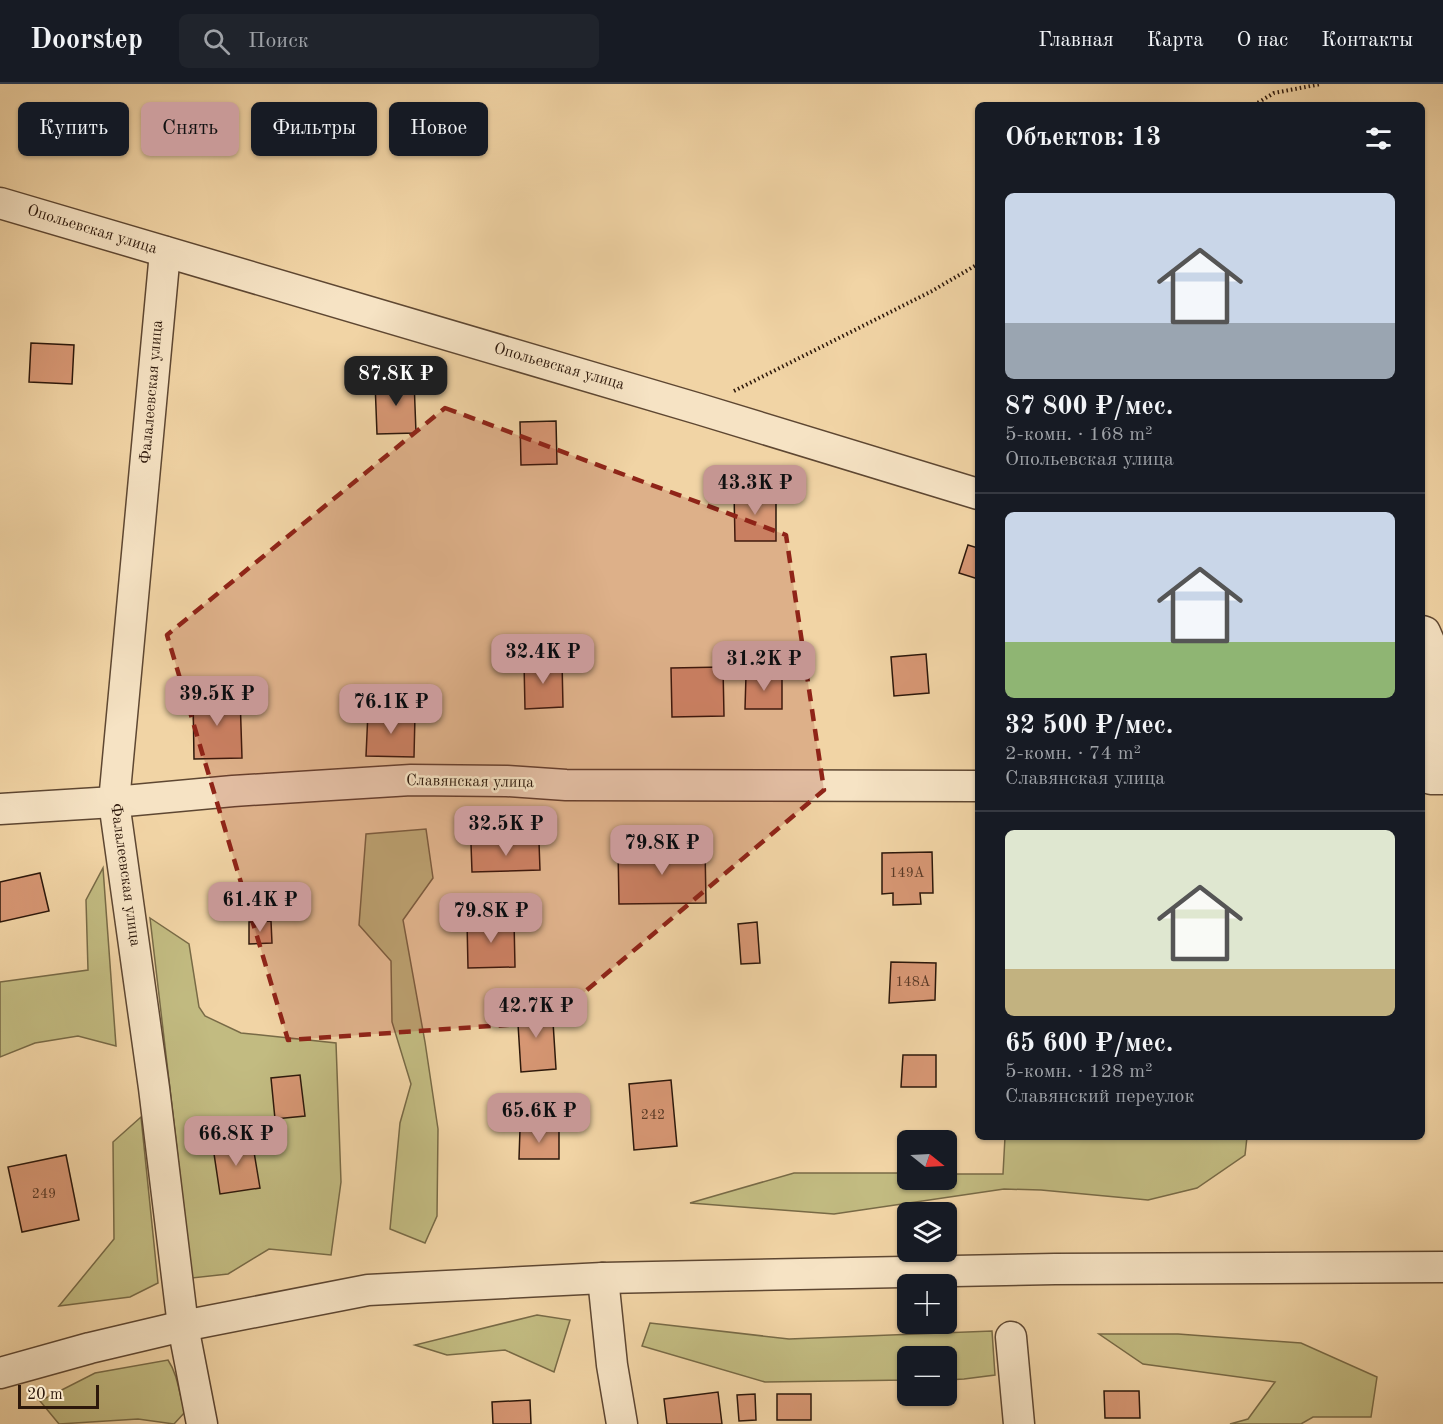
<!DOCTYPE html>
<html lang="ru">
<meta charset="utf-8">
<style>
body{margin:0;font-family:"Old Standard TT",serif;background:#20242c;color:#f1f3f6;height:100vh;display:flex;flex-direction:column;font-size:22px;white-space:nowrap}
*{box-sizing:border-box;margin:0}
p{font-size:20px;color:#9ea1a6}
.icon{flex:none;width:33px;height:33px;fill:none;stroke:currentColor;stroke-width:2;stroke-linecap:round;stroke-linejoin:round}
.map{position:relative;flex:1;overflow:hidden}
.details{position:absolute;left:975px;top:18px;width:450px;height:1038px;display:flex;flex-direction:column;background:#171b24;border-radius:9px;box-shadow:0 2px 4px #0004}
.details>*{flex:none}
.banner{position:absolute;left:18px;top:18px;width:570px;height:54px;display:flex;gap:12px}
.needle{width:39px;rotate:108deg}
.controls{position:absolute;left:897px;top:1046px;display:grid;gap:12px}
.controls a{display:grid;place-items:center;width:60px;height:60px;border-radius:9px;background:#171b24;box-shadow:0 2px 4px #0004;font-size:30px}
.scale{position:absolute;left:18px;bottom:15px;width:81px;box-sizing:border-box;padding-left:6px;border:3px solid #2d180b;border-top:0;font-size:16px;line-height:21px;white-space:nowrap;color:#2d180b;-webkit-text-stroke:4px #f6e3c4;paint-order:stroke}
.price{position:absolute;translate:-50% -51px;padding:0 14px;border-radius:12px;background:#c59692;color:#111;font-size:20px;line-height:39px;filter:drop-shadow(0 2px 3px #0008)}
.price::after{content:'';position:absolute;left:50%;top:36px;width:18px;height:14px;margin-left:-9px;background:inherit;clip-path:polygon(0 0,100% 0,50% 100%)}
.price.selected{background:#222;color:#fff}
ul{padding:0;list-style:none}
li{display:grid;align-content:center;gap:12px;height:318px;padding:0 30px}
li+li{border-top:2px solid #363941}
li span{display:grid;place-items:center;height:186px;border-radius:9px;color:#555}
li>.icon{margin-inline-start:auto}
span .icon{width:108px;height:108px;fill:#fffc;stroke-width:1}
li b{font-size:26px}
h2{display:flex;justify-content:space-between;align-items:center;height:72px;padding:0 30px;font-size:26px}
.pill{padding:0 21px;border-radius:9px;background:#171b24;box-shadow:0 2px 4px #0004;font-size:21px;line-height:54px}
.pill.selected{background:#c59692;color:#111}
header{display:flex;align-items:center;gap:36px;box-sizing:border-box;height:84px;padding:0 30px;background:#171b24;border-bottom:2px solid #363941}
header strong{font-size:28px}
nav{display:flex;gap:33px;margin-inline-start:auto;font-size:21px}
.search{width:420px;height:54px;background:#20242c;display:flex;align-items:center;gap:15px;box-sizing:border-box;padding:0 21px;border-radius:9px;color:#9ea1a6;font-size:22px}
.map>svg:first-child{display:block}
.green{fill:#c2bb81;stroke:#786a46;stroke-width:1.5}
.building{fill:#d79774;stroke:#2d180b;stroke-width:1.5}
.lines{fill:none;stroke-linecap:round;stroke-linejoin:round}
.street-casing{stroke:#5e4732;stroke-width:33}
.path{stroke:#2d180b;stroke-width:4;stroke-dasharray:1.5 3;stroke-linecap:butt}
.street{stroke:#f6e3c4;stroke-width:30}
.marked{fill:#8f2418;fill-opacity:0.2;stroke:#8f2418;stroke-width:4.5;stroke-dasharray:12 8;stroke-linejoin:round}
.labels{text-anchor:middle;dominant-baseline:central;stroke-width:5;stroke-linejoin:round;paint-order:stroke}
.number-label{font-size:14px;fill:#583825}
.street-label{font-size:16px;fill:#2d180b;stroke:#f6e3c4}
</style>
<header>
<strong>Doorstep</strong>
<div class="search"><svg class="icon" aria-label="search" viewBox="0 0 24 24"><circle cx="10" cy="10" r="6"/><path d="M15 15l6 6"/></svg>Поиск</div>
<nav><a>Главная</a><a>Карта</a><a>О нас</a><a>Контакты</a></nav>
</header>
<div class="map">
<svg width="1443" height="1340" viewBox="0 0 1443 1340">
<rect width="100%" height="100%" fill="#f1d4a5"/>
<filter id="stains"><feTurbulence type="fractalNoise" baseFrequency=".00333" numOctaves="4"/><feColorMatrix values="0 0 0 0 .2 0 0 0 0 .09 0 0 0 0 .02 0 0 0 .5 -.17"/></filter>
<radialGradient id="worn" r=".72"><stop offset=".6" stop-color="#630" stop-opacity="0"/><stop offset="1" stop-color="#630" stop-opacity=".3"/></radialGradient>
<g class="green">
<path d="M426,745L433,794L403,836L425,958L438,1045L437,1132L425,1159L390,1145L400,1039L411,1000L392,938L391,877L359,841L366,750Z"/>
<path d="M103,784L116,962L78,952L35,959L0,973V898L88,886L86,816Z"/>
<path d="M150,834L189,860L199,923L205,932L241,949L336,959L341,1098L331,1171L269,1165L228,1190L192,1194Z"/>
<path d="M141,1033L158,1199L130,1213L59,1222L114,1155L113,1058Z"/>
<path d="M1005,1053H1247L1245,1071L1197,1104L1148,1116L1041,1106L1004,1105L834,1130L690,1119L794,1089H907L908,1095H946L947,1090H1003Z"/>
<path d="M537,1231L570,1236L554,1288L505,1266L447,1271L415,1261Z"/>
<path d="M650,1239L789,1255L992,1247L995,1291L964,1295L947,1296L946,1272H908L907,1296L765,1298L642,1262Z"/>
<path d="M1099,1250H1178L1301,1259L1377,1293L1371,1333H1313L1301,1340H1230L1248,1335L1275,1298L1143,1280Z"/>
<path d="M168,1276C178,1291 179,1310 185,1328L174,1340L138,1335L59,1340L40,1317L95,1289Z"/>
</g>
<g class="building">
<path d="M31,259L74,261L72,300L29,298Z"/>
<path d="M414,296L416,349L377,350L375,298Z"/>
<path d="M556,337L557,380L521,381L520,338Z"/>
<path d="M734,407H776V457H735Z"/>
<path d="M968,461L978,464V495L959,489Z"/>
<path d="M926,570L929,609L894,612L891,573Z"/>
<path d="M562,577L563,623L525,625L524,578Z"/>
<path d="M723,583L724,632L672,633L671,584Z"/>
<path d="M746,591H782V625H745Z"/>
<path d="M240,611L242,674L194,675L193,612Z"/>
<path d="M368,628L415,630L414,673L366,672Z"/>
<path d="M539,758L540,786L472,788L471,760Z"/>
<path d="M705,763L706,819L619,820L618,764Z"/>
<path d="M932,768L933,809H920L921,820L893,821V809L882,810V769Z"/>
<path d="M40,789L49,827L0,838V798Z"/>
<path d="M514,836L515,883L468,884L467,837Z"/>
<path d="M271,837L272,859L249,860V838Z"/>
<path d="M757,838L760,879L741,880L738,840Z"/>
<path d="M891,878L936,879L935,916L889,919Z"/>
<path d="M552,922L556,985L521,988L517,924Z"/>
<path d="M903,971H936V1003H901Z"/>
<path d="M300,991L305,1032L275,1035L271,994Z"/>
<path d="M671,996L677,1062L634,1066L629,1000Z"/>
<path d="M520,1045L559,1046V1075H519Z"/>
<path d="M252,1056L260,1104L220,1110L213,1063Z"/>
<path d="M66,1071L79,1136L22,1148L8,1083Z"/>
<path d="M1104,1307H1139L1140,1334H1105Z"/>
<path d="M718,1308L722,1340H667L664,1315Z"/>
<path d="M755,1310L756,1336L739,1337L737,1311Z"/>
<rect x="777" y="1310" width="34" height="26"/>
<path d="M530,1316L531,1340H493L492,1318Z"/>
</g>
<g class="lines">
<g class="street-casing">
<g id="street">
<path d="M0,119L699,325L978,410"/>
<path d="M165,168L114,718L154,1004L183,1242L202,1340"/>
<path d="M1422,547L1425,548L1435,571L1431,695H1443"/>
<path d="M0,725L114,718L233,707L411,696L507,697L566,701L978,702"/>
<path d="M603,1194L612,1281L622,1340"/>
<path d="M1011,1253L1019,1340"/>
<path d="M0,1289L90,1264L183,1242L368,1206L603,1194L1055,1185L1443,1183"/>
</g>
</g>
<g class="path">
<path d="M1254,21L1274,9L1321,0"/>
<path d="M734,307L932,207L978,180"/>
</g>
<use href="#street" class="street"/>
</g>
<path class="marked" d="M445,324L786,451L824,706L549,938L288,956L167,551Z"/>
<g class="labels">
<g class="number-label">
<text x="907" y="789">149А</text>
<text x="913" y="898">148А</text>
<text x="653" y="1031">242</text>
<text x="44" y="1110">249</text>
</g>
<g class="street-label">
<text transform="translate(92 146) rotate(17)">Опольевская улица</text>
<text transform="translate(559 283) rotate(16)">Опольевская улица</text>
<text transform="translate(152 308) rotate(-85)">Фалалеевская улица</text>
<text transform="translate(470 698) rotate(1)">Славянская улица</text>
<text transform="translate(125 791) rotate(82)">Фалалеевская улица</text>
</g>
</g>
<rect width="100%" height="100%" filter="url(#stains)"/>
<rect width="100%" height="100%" fill="url(#worn)"/>
</svg>
<div class="controls">
<a><svg class="needle" viewBox="-14 -14 28 28"><path d="M0-13l5 13h-10z" fill="#e53935"/><path d="M0 13l5-13h-10z" fill="#9ea1a6"/></svg></a>
<a><svg class="icon" aria-label="layers" viewBox="0 0 24 24"><path d="M12 4l9 5-9 5-9-5zM3 14l9 5 9-5"/></svg></a>
<a>+</a>
<a>−</a>
</div>
<div class="scale">20 m</div>
<b class="price selected" style="left:396px;top:323px">87.8K ₽</b>
<b class="price" style="left:755px;top:432px">43.3K ₽</b>
<b class="price" style="left:543px;top:601px">32.4K ₽</b>
<b class="price" style="left:764px;top:608px">31.2K ₽</b>
<b class="price" style="left:217px;top:643px">39.5K ₽</b>
<b class="price" style="left:391px;top:651px">76.1K ₽</b>
<b class="price" style="left:506px;top:773px">32.5K ₽</b>
<b class="price" style="left:662px;top:792px">79.8K ₽</b>
<b class="price" style="left:260px;top:849px">61.4K ₽</b>
<b class="price" style="left:491px;top:860px">79.8K ₽</b>
<b class="price" style="left:536px;top:955px">42.7K ₽</b>
<b class="price" style="left:539px;top:1060px">65.6K ₽</b>
<b class="price" style="left:236px;top:1083px">66.8K ₽</b>
<div class="banner">
<a class="pill">Купить</a>
<a class="pill selected">Снять</a>
<a class="pill">Фильтры</a>
<a class="pill">Новое</a>
</div>
<section class="details">
<h2>Объектов: 13<svg class="icon" aria-label="filters" viewBox="0 0 24 24"><path d="M4 7h16M4 17h16"/><circle cx="9" cy="7" r="2"/><circle cx="15" cy="17" r="2"/></svg></h2>
<ul>
<li><span style="background:linear-gradient(#c9d6e8 70%,#9aa5b1 0)"><svg class="icon" aria-label="home" viewBox="0 0 24 24"><path d="M3 11l9-7 9 7M6 9v11h12V9"/></svg></span><div><b>87 800 ₽/мес.</b><p>5-комн. · 168 m²</p><p>Опольевская улица</p></div></li>
<li><span style="background:linear-gradient(#c9d6e8 70%,#8fb573 0)"><svg class="icon" aria-label="home" viewBox="0 0 24 24"><path d="M3 11l9-7 9 7M6 9v11h12V9"/></svg></span><div><b>32 500 ₽/мес.</b><p>2-комн. · 74 m²</p><p>Славянская улица</p></div></li>
<li><span style="background:linear-gradient(#dfe7d0 75%,#c2b280 0)"><svg class="icon" aria-label="home" viewBox="0 0 24 24"><path d="M3 11l9-7 9 7M6 9v11h12V9"/></svg></span><div><b>65 600 ₽/мес.</b><p>5-комн. · 128 m²</p><p>Славянский переулок</p></div></li>
</ul>
</section>
</div>
